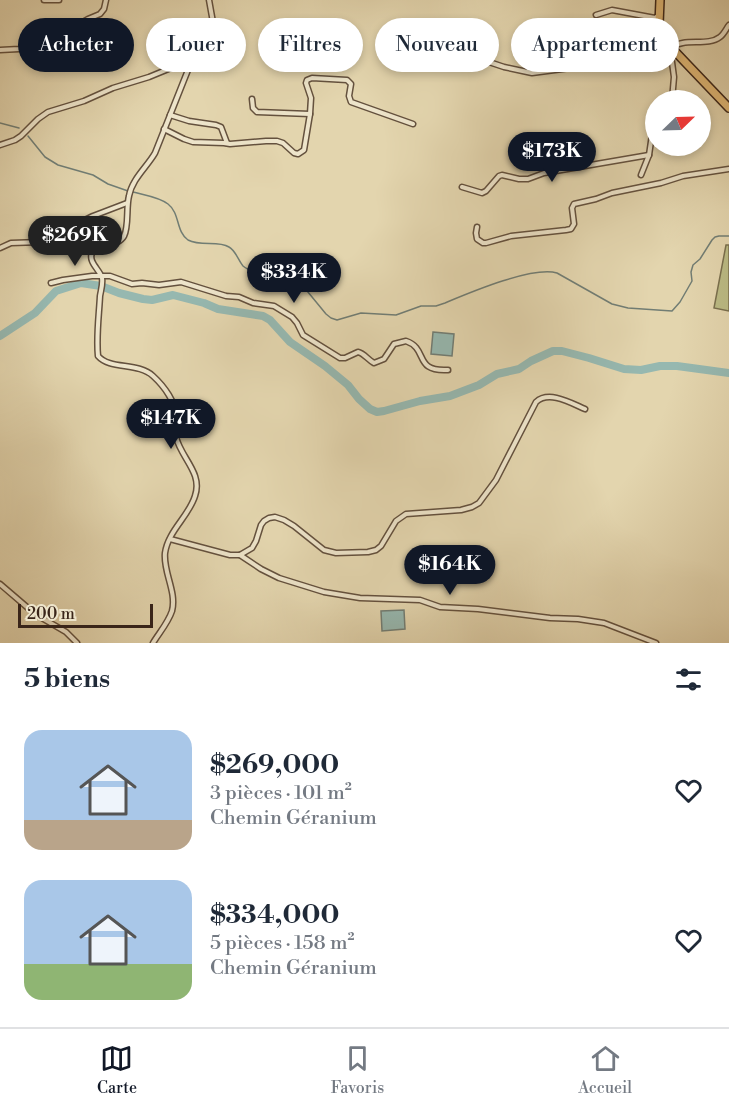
<!DOCTYPE html>
<html lang="fr">
<meta charset="utf-8">
<style>
body{margin:0;font-family:"Libre Bodoni",serif;background:#f2f2f3;color:#1f2937;height:100vh;display:flex;flex-direction:column;font-size:22px;white-space:nowrap}
*{box-sizing:border-box;margin:0}
p{font-size:20px;color:#747a83}
.icon{flex:none;width:33px;height:33px;fill:none;stroke:currentColor;stroke-width:2;stroke-linecap:round;stroke-linejoin:round}
.map{position:relative;height:643px;overflow:hidden}
.sheet{display:flex;flex-direction:column;background:#fff;flex:1}
.sheet>*{flex:none}
.banner{position:absolute;left:18px;top:18px;width:693px;height:54px;display:flex;gap:12px}
.needle{width:39px;rotate:67deg}
.buttons{position:absolute;left:645px;top:90px;display:grid;gap:12px}
.buttons a{display:grid;place-items:center;width:66px;height:66px;border-radius:50%;background:#fff;box-shadow:0 3px 9px #0003;font-size:30px}
.scale{position:absolute;left:18px;bottom:15px;width:135px;box-sizing:border-box;padding-left:6px;border:3px solid #3a2519;border-top:0;font-size:16px;line-height:21px;white-space:nowrap;color:#3a2519;-webkit-text-stroke:4px #ede4ca;paint-order:stroke}
.price{position:absolute;translate:-50% -51px;padding:0 14px;border-radius:21px;background:#111827;color:#fff;font-size:20px;line-height:39px;filter:drop-shadow(0 2px 3px #0008)}
.price::after{content:'';position:absolute;left:50%;top:36px;width:18px;height:14px;margin-left:-9px;background:inherit;clip-path:polygon(0 0,100% 0,50% 100%)}
.price.active{background:#222;color:#fff}
ul{padding:0;list-style:none}
li{display:flex;align-items:center;gap:18px;height:150px;padding:0 24px}
li span{display:grid;place-items:center;flex:none;width:168px;height:120px;border-radius:18px;color:#555}
li>.icon{margin-inline-start:auto}
span .icon{width:72px;height:72px;fill:#fffc;stroke-width:1}
li b{font-size:26px}
h2{display:flex;justify-content:space-between;align-items:center;height:72px;padding:0 24px;font-size:26px}
.chip{padding:0 21px;border-radius:27px;background:#fff;box-shadow:0 3px 9px #0003;font-size:21px;line-height:54px}
.chip.active{background:#111827;color:#fff}
.tab-bar{display:flex;justify-content:space-around;align-items:center;height:84px;border-top:2px solid #e0e1e3;background:#fff;font-size:16px;color:#747a83}
.tab-bar a{display:grid;justify-items:center;gap:3px}
.tab-bar .active{color:#111827}
.map>svg:first-child{display:block}
.green{fill:#bbbb85;stroke:#7a704f;stroke-width:1.5}
.water{fill:#96b8b0;stroke:#717d74;stroke-width:1.5}
.lines{fill:none;stroke-linecap:round;stroke-linejoin:round}
.stream{stroke:#717d74;stroke-width:1.5}
.river{stroke:#96b8b0;stroke-width:8}
.minor-casing{stroke:#64513e;stroke-width:7}
.primary-casing{stroke:#3a2519;stroke-width:10}
.minor{stroke:#ede4ca;stroke-width:4}
.primary{stroke:#e2ba77;stroke-width:7}
</style>
<div class="map">
<svg width="729" height="643" viewBox="0 0 729 643">
<rect width="100%" height="100%" fill="#e3d5ae"/>
<filter id="stains"><feTurbulence type="fractalNoise" baseFrequency=".00333" numOctaves="4"/><feColorMatrix values="0 0 0 0 .2 0 0 0 0 .09 0 0 0 0 .02 0 0 0 .5 -.17"/></filter>
<radialGradient id="worn" r=".72"><stop offset=".6" stop-color="#630" stop-opacity="0"/><stop offset="1" stop-color="#630" stop-opacity=".3"/></radialGradient>
<path class="green" d="M726,245H729V311L714,308Z"/>
<g class="water">
<path d="M433,332L454,334L452,356L431,354Z"/>
<path d="M404,610L405,629L382,631L381,611Z"/>
</g>
<g class="lines">
<g class="stream">
<path d="M0,123L19,128"/>
<path d="M28,136L45,157L58,165L93,175L108,184L128,191"/>
<path d="M133,192C144,195 159,197 168,204C180,213 176,232 188,240C201,247 218,240 229,247C236,251 238,260 243,266C250,272 268,277 277,281L281,283L289,278L294,277L303,286L326,314L331,318L337,320L361,313L396,315L421,306H436L445,303C469,293 532,266 557,273L612,304L628,308L672,311L680,302L692,281L691,272L693,265L700,259L712,240L715,237L719,236H729"/>
</g>
<path class="river" d="M0,336L35,313L56,291L81,283L101,286L119,293L143,299L152,300L173,295L204,303L218,309L263,316L270,320L290,342L325,366L348,385L359,399L370,409L377,412L384,411L420,401L450,396L479,385L497,374L519,369L531,361L553,351H562L589,358L624,369L641,370L660,366H677L729,373"/>
<g class="minor-casing">
<g id="minor">
<path d="M44,0H59"/>
<path d="M596,15L612,10L655,18"/>
<path d="M671,48C684,37 707,47 720,37C724,34 726,29 729,25"/>
<path d="M0,50L19,49L39,42L70,29L88,19L100,14L104,9L106,0"/>
<path d="M477,58L504,67L532,73L570,68L640,55C654,49 651,35 654,22L655,18L658,16"/>
<path d="M252,99L253,108L257,112L310,114"/>
<path d="M672,100L674,77L671,55L674,52"/>
<path d="M170,115L189,121L216,125L221,127L227,143"/>
<path d="M164,129L184,139L193,142L224,143L230,144L266,141H277L283,143L294,153L298,154L304,150L310,114L311,98L306,83L307,80L312,78L347,80L351,84L349,96L351,102L413,124"/>
<path d="M0,145L15,140L21,136L38,119L48,112L84,101L113,88L149,77L183,63H194"/>
<path d="M641,175L649,155L653,128L656,122"/>
<path d="M462,187L482,193L486,191L499,176L502,175L519,179H528L544,173L649,155"/>
<path d="M477,227L476,233L477,239L483,243H486L511,236L566,230L571,229L574,224L572,208L574,204L596,199L612,193L661,183L683,176L729,169"/>
<path d="M0,248L11,243L41,242L93,216L127,203"/>
<path d="M51,283L63,280L92,276H110L132,284L142,283L159,285L181,282L226,296L239,297L253,303L274,306L292,317L297,323L303,335L340,358H345L358,352C364,353 368,360 374,363L384,359L394,344L406,341C429,349 413,372 448,370"/>
<path d="M170,539L230,555H240L252,548L256,541L261,525L264,521L269,518L275,517L284,520L294,526L324,550L336,553L368,552L376,550L381,546L396,521L406,514L461,510L472,507L479,503L496,480L536,402C549,390 571,403 585,409"/>
<path d="M240,555L261,569L279,578L324,592L360,598L420,600L440,607L478,609L550,618L578,619L604,623L656,643"/>
<path d="M0,584L35,614L66,632L77,643"/>
<path d="M153,643C159,633 168,623 172,611C177,592 163,572 165,553C168,531 189,516 195,496C203,473 181,458 176,437C175,431 177,424 177,419C176,402 164,386 153,376C138,362 110,370 98,356C96,337 99,315 100,296C101,290 103,284 102,278C100,270 88,262 92,253C97,244 118,247 124,236C129,227 126,207 129,196C132,179 147,167 155,153L188,70C197,58 207,64 215,54L216,39L209,0"/>
</g>
</g>
<g class="primary-casing">
<path id="primary" d="M660,0L659,24L665,41L729,108"/>
</g>
<use href="#minor" class="minor"/>
<use href="#primary" class="primary"/>
</g>
<rect width="100%" height="100%" filter="url(#stains)"/>
<rect width="100%" height="100%" fill="url(#worn)"/>
</svg>
<div class="buttons">
<a><svg class="needle" viewBox="-14 -14 28 28"><path d="M0-13l5 13h-10z" fill="#e53935"/><path d="M0 13l5-13h-10z" fill="#747a83"/></svg></a>
</div>
<div class="scale">200 m</div>
<b class="price" style="left:552px;top:183px">$173K</b>
<b class="price active" style="left:75px;top:267px">$269K</b>
<b class="price" style="left:294px;top:304px">$334K</b>
<b class="price" style="left:171px;top:450px">$147K</b>
<b class="price" style="left:450px;top:596px">$164K</b>
<div class="banner">
<a class="chip active">Acheter</a>
<a class="chip">Louer</a>
<a class="chip">Filtres</a>
<a class="chip">Nouveau</a>
<a class="chip">Appartement</a>
</div>
</div>
<section class="sheet">
<h2>5 biens<svg class="icon" aria-label="filters" viewBox="0 0 24 24"><path d="M4 7h16M4 17h16"/><circle cx="9" cy="7" r="2"/><circle cx="15" cy="17" r="2"/></svg></h2>
<ul>
<li><span style="background:linear-gradient(#a9c7e8 75%,#b9a48a 0)"><svg class="icon" aria-label="home" viewBox="0 0 24 24"><path d="M3 11l9-7 9 7M6 9v11h12V9"/></svg></span><div><b>$269,000</b><p>3 pièces · 101 m²</p><p>Chemin Géranium</p></div><svg class="icon" aria-label="heart" viewBox="0 0 24 24"><path d="M12 20l-8-8c-3-5 5-10 8-4 3-6 11-1 8 4z"/></svg></li>
<li><span style="background:linear-gradient(#a9c7e8 70%,#8fb573 0)"><svg class="icon" aria-label="home" viewBox="0 0 24 24"><path d="M3 11l9-7 9 7M6 9v11h12V9"/></svg></span><div><b>$334,000</b><p>5 pièces · 158 m²</p><p>Chemin Géranium</p></div><svg class="icon" aria-label="heart" viewBox="0 0 24 24"><path d="M12 20l-8-8c-3-5 5-10 8-4 3-6 11-1 8 4z"/></svg></li>
</ul>
</section>
<nav class="tab-bar">
<a class="active"><svg class="icon" aria-label="map" viewBox="0 0 24 24"><path d="M3 6l6-2 6 2 6-2v14l-6 2-6-2-6 2zM9 4v14M15 6v14"/></svg>Carte</a>
<a><svg class="icon" aria-label="saved" viewBox="0 0 24 24"><path d="M7 4h10v16l-5-4-5 4z"/></svg>Favoris</a>
<a><svg class="icon" aria-label="home" viewBox="0 0 24 24"><path d="M3 11l9-7 9 7M6 9v11h12V9"/></svg>Accueil</a>
</nav>
